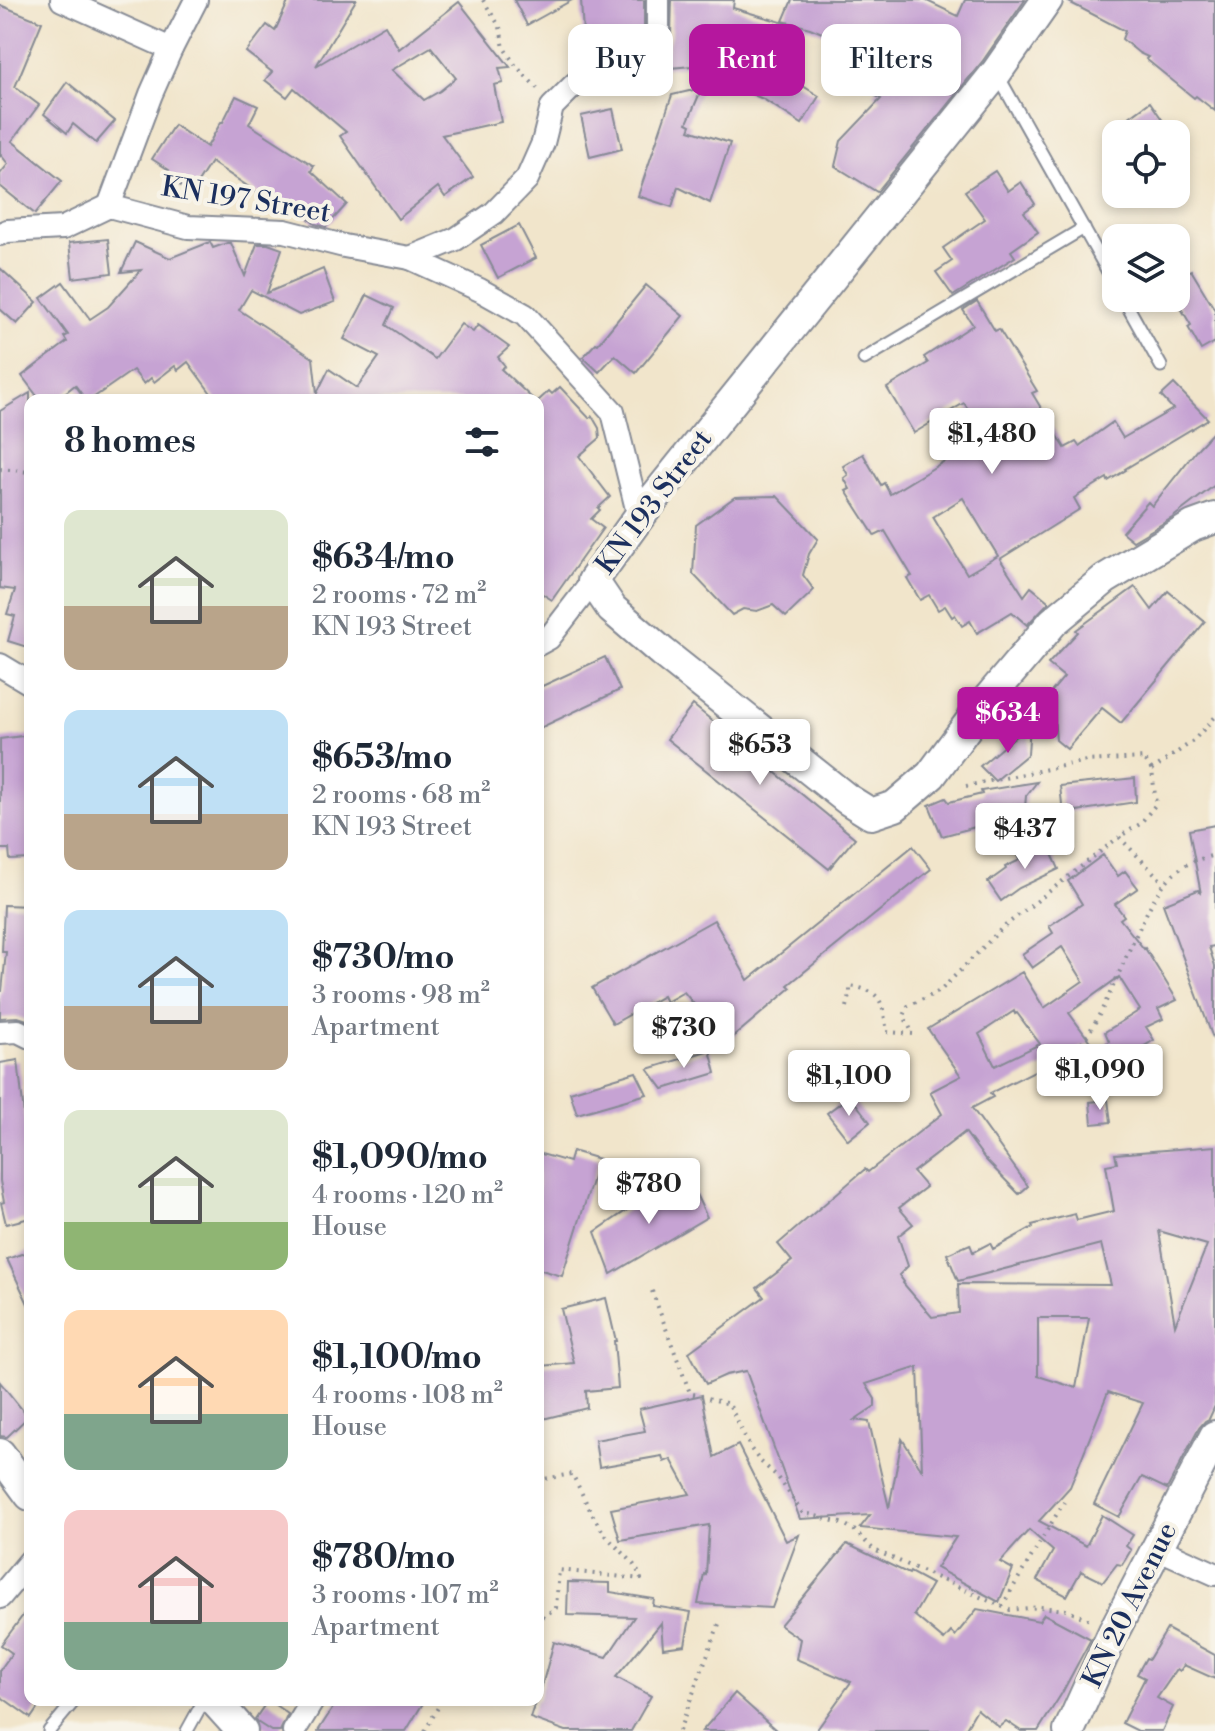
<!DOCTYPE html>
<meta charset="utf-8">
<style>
body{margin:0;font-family:"Libre Bodoni",serif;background:#f2f2f3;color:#1f2937;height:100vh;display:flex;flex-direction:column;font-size:30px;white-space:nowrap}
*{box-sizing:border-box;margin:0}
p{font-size:26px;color:#747a83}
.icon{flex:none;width:44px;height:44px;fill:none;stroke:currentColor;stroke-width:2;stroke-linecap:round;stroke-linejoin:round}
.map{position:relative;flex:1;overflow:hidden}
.panel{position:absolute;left:24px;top:394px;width:520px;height:1312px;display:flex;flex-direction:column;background:#fff;border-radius:16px;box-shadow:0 4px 12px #0003}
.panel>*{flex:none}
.guide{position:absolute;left:568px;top:24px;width:526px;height:72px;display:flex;gap:16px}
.tools{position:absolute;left:1102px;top:120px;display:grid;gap:16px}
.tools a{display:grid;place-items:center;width:88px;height:88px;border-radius:16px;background:#fff;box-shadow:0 4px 12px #0003;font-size:40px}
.price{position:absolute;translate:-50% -68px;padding:0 18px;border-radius:8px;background:#fff;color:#222;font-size:26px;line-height:52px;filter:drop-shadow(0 2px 4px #0008)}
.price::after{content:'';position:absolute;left:50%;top:48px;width:24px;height:18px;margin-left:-12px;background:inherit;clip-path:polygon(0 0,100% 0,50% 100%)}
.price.selected{background:#b5179e;color:#fff}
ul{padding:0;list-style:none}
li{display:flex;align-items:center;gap:24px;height:200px;padding:0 40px}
li span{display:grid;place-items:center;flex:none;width:224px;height:160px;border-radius:16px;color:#555}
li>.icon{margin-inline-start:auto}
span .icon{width:96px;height:96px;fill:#fffc;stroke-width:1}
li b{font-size:34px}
h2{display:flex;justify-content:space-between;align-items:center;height:96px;padding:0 40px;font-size:34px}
.pill{padding:0 28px;border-radius:16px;background:#fff;box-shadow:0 4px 12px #0003;font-size:28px;line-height:72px}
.pill.selected{background:#b5179e;color:#fff}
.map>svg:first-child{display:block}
.building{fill:#c6a3d3;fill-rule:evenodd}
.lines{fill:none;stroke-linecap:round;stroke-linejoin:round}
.lane-casing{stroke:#868a94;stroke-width:15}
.street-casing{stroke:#868a94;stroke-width:26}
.secondary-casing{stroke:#868a94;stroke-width:34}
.path{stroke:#868a94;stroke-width:4;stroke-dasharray:2 6;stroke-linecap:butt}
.lane{stroke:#fff;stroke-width:11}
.street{stroke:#fff;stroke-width:22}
.secondary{stroke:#fff;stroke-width:30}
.labels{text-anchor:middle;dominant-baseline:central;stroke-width:8;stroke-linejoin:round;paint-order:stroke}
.street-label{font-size:28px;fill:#1b2f5e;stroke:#f7f3e8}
</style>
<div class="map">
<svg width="1215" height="1731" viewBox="0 0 1215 1731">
<rect width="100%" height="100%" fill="#f7f3e8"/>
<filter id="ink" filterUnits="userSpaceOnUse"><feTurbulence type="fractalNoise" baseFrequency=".0125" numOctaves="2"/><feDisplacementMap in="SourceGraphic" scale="16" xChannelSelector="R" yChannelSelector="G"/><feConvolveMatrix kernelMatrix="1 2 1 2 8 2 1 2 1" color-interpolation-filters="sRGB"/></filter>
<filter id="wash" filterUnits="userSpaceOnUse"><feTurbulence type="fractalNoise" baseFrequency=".006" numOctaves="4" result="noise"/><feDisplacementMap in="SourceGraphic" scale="32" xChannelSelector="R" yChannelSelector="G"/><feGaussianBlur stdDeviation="1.8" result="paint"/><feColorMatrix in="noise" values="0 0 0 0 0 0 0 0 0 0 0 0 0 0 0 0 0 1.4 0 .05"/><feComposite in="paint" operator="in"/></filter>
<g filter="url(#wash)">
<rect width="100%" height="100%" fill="#f1e5cb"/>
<g id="blocks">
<g class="building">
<path d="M289,0H356L316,66L385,25L399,49L459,2L510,67L499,68L503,83L494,85L501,122L442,135L473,177L445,197L438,187L398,219L340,136L346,132L294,88L287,97L265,80L272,72L246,52L267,25L275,31ZM431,47L456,78L440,91L424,100L392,70Z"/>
<path d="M514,0H572L527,25Z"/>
<path d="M581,0H644V29L639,48L627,58L585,67Z"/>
<path d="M672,0H734L733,8L788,24L774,68L819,96L802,124L763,99L742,90L737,62L658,69L664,60L671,35Z"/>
<path d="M792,0H925L958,16L965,0H1025L982,62L877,192L835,166L841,141L881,99L873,94L877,88L837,64L849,44L810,28L783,21Z"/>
<path d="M1065,0H1215V111L1196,96L1194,98L1146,59L1148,57L1139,53L1122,39L1125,31Z"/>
<path d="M0,5L42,22L15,87L39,105L12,141L62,181L35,214L0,186V174L8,164L1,155L0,157Z"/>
<path d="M67,82L115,121L96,143L73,124L67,133L44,114Z"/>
<path d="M702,88L687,123L691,125L689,130L730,143L710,203L678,187L672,207L638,196L672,95Z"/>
<path d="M236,96L258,106L249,124L314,166L311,171L347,204L326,227L315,224L290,202L285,211L211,162L191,193L165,175L169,170L152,159L174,125L207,147L221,122H223Z"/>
<path d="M1150,102L1172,134H1106Z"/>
<path d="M613,109L622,149L590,157L581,116Z"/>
<path d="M995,171L1008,191L1021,182L1035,204L1024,212L1038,232L1011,251L1015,257L953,296L936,272L952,261L943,248L985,219L965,191Z"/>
<path d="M519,225L536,258L498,278L481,245Z"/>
<path d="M108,239L112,273L73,278L69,243Z"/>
<path d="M135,242L170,258L210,242L213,248L227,243H231L245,276L257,244H268L282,249L267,293L323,269L335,302L299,315L251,290L239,310L313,358L317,393L329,369L357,388L379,357L344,339L367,295L394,308L386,325L435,359L461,324L473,332L478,325L509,347L498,357L505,366L501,369L534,400H216L188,362L178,370L175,366L154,382L151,378L144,384L133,370L90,400H86L75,385L56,400H40L22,376L67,342L64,337L68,335L41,298L63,282L90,319L108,307L141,270L121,272Z"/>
<path d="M0,268L37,302L17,324L0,309Z"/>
<path d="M1191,270L1215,310V342L1201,350L1188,327L1191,325L1176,300V280Z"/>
<path d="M646,285L683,316L636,373L615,355L599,372L583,357L596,343L598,344Z"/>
<path d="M977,301L995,331L999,329L1037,391L1032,393L1065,448L1076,442L1079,446L1113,422L1123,438L1173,409L1161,396L1174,384L1208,419L1125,469L1126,470L1108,481L1107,478L1074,498L1080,509L1000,559L1024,596L1031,587L1048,601V603L1027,625L1012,612L977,633L970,621L962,626L955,615L952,617L945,606L938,610L929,595L920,600L907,578L912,576L885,531L875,536L846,491L850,489L844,478L848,475L843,466L863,454L881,485L884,483L890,494L986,436L964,403L914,433L887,388L928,363L924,357L973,325L963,310ZM963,498L998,556L967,574L933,517Z"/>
<path d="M560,387L589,418L592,416L599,428L600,438L579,456L610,497L598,508L600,510L591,519L603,528L552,600L538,591V401L549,391L552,394Z"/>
<path d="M30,393V648L8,641L15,616L7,614L15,590L0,588V411Z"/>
<path d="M1215,430V485L1172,518L1133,541L1122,532L1148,502L1152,506L1199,447Z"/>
<path d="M777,496L818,539L809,554L803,575L814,590L786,617L773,605L757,611L743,609L732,615L693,574L696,525L735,497Z"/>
<path d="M1135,587L1152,610L1168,591L1205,622L1121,723L1102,708L1067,749L1056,740L1052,691L1064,677L1048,664L1078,632L1076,630Z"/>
<path d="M605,657L620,690L538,729V688Z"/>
<path d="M693,705L855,838L829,869L667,739Z"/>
<path d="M1030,724L1028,754L995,781L980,766Z"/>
<path d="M30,735V859L10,860L9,849H0V739Z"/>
<path d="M1135,778L1136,802L1063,813L1060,786Z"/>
<path d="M1037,782L1026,796L1024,819L979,826L942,836L929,805L946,798L949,802L982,794L981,791Z"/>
<path d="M1215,825V946L1209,947L1215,966V1037L1213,1038L1163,904L1198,890L1201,894L1189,830Z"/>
<path d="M1046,841L1059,869L1019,888L1001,901L988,882L1006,869L1005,867L1020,860L1018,855Z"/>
<path d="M913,846L931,869L788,985L791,988L726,1043L684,992L666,1002L663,996L613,1024L592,988L714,920L748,980Z"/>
<path d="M1103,855L1118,876L1125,871L1138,888L1115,904L1124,916L1120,919L1144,949L1145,948L1177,1000L1158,1009L1163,1019L1146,1027L1154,1040L1125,1058L1122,1053L1086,1080L1077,1069L1109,1041L1105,1032L1140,1010L1119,977L1069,1013L1091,1043L990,1093L993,1097L972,1108L1028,1186L1019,1194L985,1159L965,1132L913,1172L926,1187L899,1208L913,1224L898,1236L908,1266L899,1275L904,1282L903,1283L932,1317L959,1313L958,1284L1111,1285L1101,1244L958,1281L947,1254L970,1244L973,1252L990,1243L993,1249L1033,1227L1032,1225L1075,1214L1077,1220L1114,1211L1106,1165L1117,1163L1115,1154L1215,1146V1406L1209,1419L1205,1421L1199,1428L1167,1489L1142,1477L1119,1517L1094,1504L1143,1403L1108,1392L1070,1487L1039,1521L1086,1546L1102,1515L1133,1535L1126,1546L1131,1550L1122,1565L1117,1564L1103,1582L1081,1571L1067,1596L1037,1580L1053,1551L1029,1530L1000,1562L1013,1569L999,1602L936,1568L956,1537L860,1528L870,1515L800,1519L746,1371L726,1375L706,1384L689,1352L764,1297L757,1288L792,1261L778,1244L865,1169L868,1172L942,1114L930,1092L961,1076L928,1029L1022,972L1044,1008L1083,981L1062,947L1032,968L1022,954L1053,933L1049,926L1082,904L1068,881ZM1014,1011L1015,1014L1017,1013L1040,1044L995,1066L979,1034ZM1159,1231L1207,1245L1175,1325L1168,1284ZM1038,1318H1089L1076,1388L1038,1376ZM918,1367L922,1470L902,1439L889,1508L869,1422L854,1420L875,1406V1399L866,1384Z"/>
<path d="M4,905L30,906V1021L18,1017L0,1018V991H2L6,952H2Z"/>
<path d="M710,1050L716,1073L663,1089L648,1069Z"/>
<path d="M18,1060L30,1170V1218L6,1224L1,1203L4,1202L0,1181V1063Z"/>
<path d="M636,1072L647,1094L577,1114L570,1092Z"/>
<path d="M850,1096L870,1122L848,1140L827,1113Z"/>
<path d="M1108,1100L1111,1122L1092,1124L1090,1102Z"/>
<path d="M572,1151L599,1159L562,1276L538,1269V1153L569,1162Z"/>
<path d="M689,1180L707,1217L611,1274L595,1232L645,1198L650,1206Z"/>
<path d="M30,1251V1308L7,1259Z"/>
<path d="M606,1298L616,1341H614L618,1388L586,1391L587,1408L543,1419L541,1366L574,1363L561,1309Z"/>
<path d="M0,1382L28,1417L7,1437L0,1436Z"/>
<path d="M702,1395L714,1457L738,1445L786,1541L799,1535L772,1608L698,1604L704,1574L706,1575L709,1525L620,1540L611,1509L690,1494L671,1459L664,1462L662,1456L599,1467L595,1440L645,1431L639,1409Z"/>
<path d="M847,1544L909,1574L910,1572L932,1584L914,1615L944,1640L951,1632L955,1636L977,1609L1039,1621L1044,1614L1091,1639L1062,1693L1038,1731H1021L1006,1721L999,1727L977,1709L964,1731H816L851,1682L796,1659L800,1639L780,1625Z"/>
<path d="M568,1582L610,1583V1592L654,1599L653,1606L691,1612L685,1645L663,1648L661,1623L616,1677L651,1696L631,1731H566L530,1718L536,1700H538L554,1642L607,1657L634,1617L567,1615Z"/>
<path d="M30,1606V1700L42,1702L31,1718L0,1696V1670L12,1653L1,1645Z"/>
<path d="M1167,1629L1215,1655V1679L1184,1665L1180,1671L1177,1669L1157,1698L1173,1707L1162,1731H1138L1122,1723L1145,1678L1137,1674L1146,1658L1149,1659Z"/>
<path d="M735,1693L777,1731H702Z"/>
<path d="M268,1700L288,1714L280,1731H271L257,1722L255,1719Z"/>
<path d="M338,1700H425L406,1731H318Z"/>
</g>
</g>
</g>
<g filter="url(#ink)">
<use href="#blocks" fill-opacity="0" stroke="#868a94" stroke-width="2"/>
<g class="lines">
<g class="lane-casing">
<g id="lane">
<path d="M997,74L1116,286"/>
<path d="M1123,298L1161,366"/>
<path d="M864,359L1084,228"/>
<path d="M49,1731L75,1700"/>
<path d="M187,1731L204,1700"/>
</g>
</g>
<g class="street-casing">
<g id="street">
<path d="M62,0L171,49"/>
<path d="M109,206L151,94L171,49L196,0"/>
<path d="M0,234L7,231L63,228L109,206L188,227L285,231L344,246L410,258L480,290L525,315L613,412L639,517"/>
<path d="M410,258L456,239L494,213L527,179L543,143L552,107L575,84L633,71L651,56L658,31V0"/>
<path d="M538,644L549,638L593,581"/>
<path d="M0,665L30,683"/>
<path d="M0,1032L18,1031L30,1037"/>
<path d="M1157,1548L1215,1574"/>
<path d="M0,1597L30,1561"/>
<path d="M294,1731L313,1700"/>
</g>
</g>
<g class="secondary-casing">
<g id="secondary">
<path d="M1047,0L996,73L639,517L593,581L612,609L662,652L847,799L871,814L895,806L931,775L983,705L1053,622L1105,579L1193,526L1215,518"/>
<path d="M0,1454L30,1495"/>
<path d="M214,1700L242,1731"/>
<path d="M1069,1731L1114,1631L1215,1436"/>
</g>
</g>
<g class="path">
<path d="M483,0L500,27L504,48L516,66L538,89"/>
<path d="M0,469L30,472"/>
<path d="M1152,770L1193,741L1215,717"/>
<path d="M966,786L1086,761L1144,758L1152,770L1156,804L1140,824L1119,837L1164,883"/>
<path d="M847,1007L850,996V986C883,991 882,1002 887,1032L913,1034L904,1016L908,1006L940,991L1001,929L1119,837"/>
<path d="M1082,1043C1106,1009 1120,968 1138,931C1149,908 1159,884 1180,869C1190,861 1203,858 1215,855"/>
<path d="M652,1291L690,1393L729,1404L751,1449L760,1461L778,1477L802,1512L844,1524L854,1530L874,1550L1010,1610L1040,1607L1066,1610L1092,1621"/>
<path d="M538,1480L572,1474C582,1492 590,1513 602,1530C614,1548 634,1557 641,1579L559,1570L556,1608L538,1620"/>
<path d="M1002,1606L1064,1502"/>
<path d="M425,1731L442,1700"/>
<path d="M679,1731L719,1624"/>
</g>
<use href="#lane" class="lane"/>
<use href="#street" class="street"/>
<use href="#secondary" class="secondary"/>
</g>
</g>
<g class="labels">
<g class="street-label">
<text transform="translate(246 200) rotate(9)">KN 197 Street</text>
<text transform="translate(654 502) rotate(-53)">KN 193 Street</text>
<text transform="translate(1130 1605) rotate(-64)">KN 20 Avenue</text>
</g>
</g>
</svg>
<div class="tools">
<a><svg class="icon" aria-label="locate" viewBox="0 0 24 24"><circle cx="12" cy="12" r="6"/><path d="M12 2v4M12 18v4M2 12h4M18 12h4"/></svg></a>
<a><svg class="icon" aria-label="layers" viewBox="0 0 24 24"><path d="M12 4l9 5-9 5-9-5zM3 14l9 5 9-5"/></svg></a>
</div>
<b class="price" style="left:992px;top:476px">$1,480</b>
<b class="price selected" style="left:1008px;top:755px">$634</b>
<b class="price" style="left:760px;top:787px">$653</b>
<b class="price" style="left:1025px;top:871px">$437</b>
<b class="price" style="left:684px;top:1070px">$730</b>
<b class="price" style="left:1100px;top:1112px">$1,090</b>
<b class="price" style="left:849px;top:1118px">$1,100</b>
<b class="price" style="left:649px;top:1226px">$780</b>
<div class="guide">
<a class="pill">Buy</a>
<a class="pill selected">Rent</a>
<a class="pill">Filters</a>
</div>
<section class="panel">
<h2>8 homes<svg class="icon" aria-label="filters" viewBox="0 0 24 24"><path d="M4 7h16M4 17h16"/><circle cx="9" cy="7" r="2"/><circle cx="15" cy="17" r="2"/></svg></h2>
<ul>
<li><span style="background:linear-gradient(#dfe7d0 60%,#b9a48a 0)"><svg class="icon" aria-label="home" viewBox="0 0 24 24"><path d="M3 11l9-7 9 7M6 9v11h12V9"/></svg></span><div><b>$634/mo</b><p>2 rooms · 72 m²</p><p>KN 193 Street</p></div></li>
<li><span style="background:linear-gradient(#bfe0f5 65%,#b9a48a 0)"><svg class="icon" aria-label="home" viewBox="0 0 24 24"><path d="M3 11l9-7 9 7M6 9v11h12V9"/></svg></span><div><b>$653/mo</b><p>2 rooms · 68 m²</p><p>KN 193 Street</p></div></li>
<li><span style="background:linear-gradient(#bfe0f5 60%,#b9a48a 0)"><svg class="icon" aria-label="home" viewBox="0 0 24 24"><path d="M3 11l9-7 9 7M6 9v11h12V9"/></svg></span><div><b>$730/mo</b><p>3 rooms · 98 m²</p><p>Apartment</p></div></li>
<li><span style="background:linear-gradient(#dfe7d0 70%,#8fb573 0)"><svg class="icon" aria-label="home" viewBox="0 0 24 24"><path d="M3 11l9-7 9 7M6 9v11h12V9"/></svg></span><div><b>$1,090/mo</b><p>4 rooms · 120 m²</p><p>House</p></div></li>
<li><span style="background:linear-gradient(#ffd9b3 65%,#7fa58c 0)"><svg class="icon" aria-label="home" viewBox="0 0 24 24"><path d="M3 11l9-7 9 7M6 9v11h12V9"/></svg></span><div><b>$1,100/mo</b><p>4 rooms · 108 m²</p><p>House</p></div></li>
<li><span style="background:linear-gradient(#f6c9c9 70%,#7fa58c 0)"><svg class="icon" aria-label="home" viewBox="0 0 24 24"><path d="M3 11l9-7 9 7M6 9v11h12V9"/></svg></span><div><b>$780/mo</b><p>3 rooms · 107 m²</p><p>Apartment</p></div></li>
</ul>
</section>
</div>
